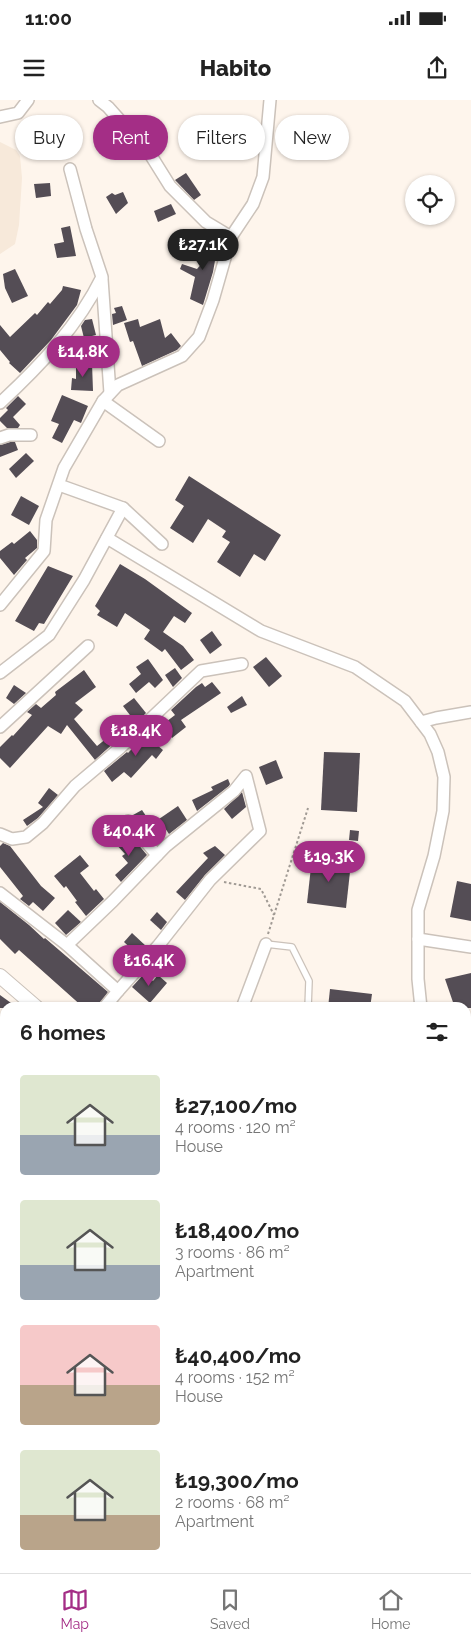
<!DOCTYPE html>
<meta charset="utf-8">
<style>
body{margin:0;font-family:Raleway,sans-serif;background:#f2f2f2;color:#222;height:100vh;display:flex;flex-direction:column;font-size:19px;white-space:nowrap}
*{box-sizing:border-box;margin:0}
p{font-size:16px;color:#767676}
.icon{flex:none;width:28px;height:28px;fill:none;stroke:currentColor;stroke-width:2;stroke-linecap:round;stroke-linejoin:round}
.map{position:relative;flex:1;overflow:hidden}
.panel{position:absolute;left:0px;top:902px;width:471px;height:571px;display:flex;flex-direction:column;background:#fff;border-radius:15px 15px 0 0;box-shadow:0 1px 4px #0004}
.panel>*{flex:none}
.hud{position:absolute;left:15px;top:15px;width:441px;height:45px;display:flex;gap:10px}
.controls{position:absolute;left:405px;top:75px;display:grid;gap:10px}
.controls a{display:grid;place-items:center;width:50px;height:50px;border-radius:50%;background:#fff;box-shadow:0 1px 4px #0004;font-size:25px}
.price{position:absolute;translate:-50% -42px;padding:0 11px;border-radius:18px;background:#a42e86;color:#fff;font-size:16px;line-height:32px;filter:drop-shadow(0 1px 2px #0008)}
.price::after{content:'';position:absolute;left:50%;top:30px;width:15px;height:11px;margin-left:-8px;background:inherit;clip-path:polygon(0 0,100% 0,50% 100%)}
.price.current{background:#222;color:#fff}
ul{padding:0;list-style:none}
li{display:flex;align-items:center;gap:15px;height:125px;padding:0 20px}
li span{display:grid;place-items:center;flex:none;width:140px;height:100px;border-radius:5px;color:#555}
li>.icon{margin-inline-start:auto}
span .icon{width:60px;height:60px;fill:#fffc;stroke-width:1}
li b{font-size:21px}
h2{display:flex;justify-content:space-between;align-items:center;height:60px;padding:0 20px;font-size:21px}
.pill{padding:0 18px;border-radius:22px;background:#fff;box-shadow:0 1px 4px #0004;font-size:18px;line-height:45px}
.pill.current{background:#a42e86;color:#fff}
.status{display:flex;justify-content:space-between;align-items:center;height:35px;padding:0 25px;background:#fff;direction:ltr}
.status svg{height:14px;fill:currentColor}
header{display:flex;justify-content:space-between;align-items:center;height:65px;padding:0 20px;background:#fff;font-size:22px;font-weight:800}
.tab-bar{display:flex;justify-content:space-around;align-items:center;height:70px;border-top:1px solid #e0e0e0;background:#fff;font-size:14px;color:#767676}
.tab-bar a{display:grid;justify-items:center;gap:2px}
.tab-bar .current{color:#a42e86}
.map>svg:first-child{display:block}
.built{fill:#f7e9da}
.building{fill:#544d55}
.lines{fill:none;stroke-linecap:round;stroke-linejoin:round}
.service-casing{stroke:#cbc2ba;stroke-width:8}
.minor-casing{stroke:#cbc2ba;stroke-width:14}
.tertiary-casing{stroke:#cbc2ba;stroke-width:16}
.secondary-casing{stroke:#cbc2ba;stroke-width:18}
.path{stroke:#a09a94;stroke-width:2;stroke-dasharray:2.5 2.5;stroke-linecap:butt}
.service{stroke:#fff;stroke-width:5.5}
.minor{stroke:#fff;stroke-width:11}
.tertiary{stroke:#fff;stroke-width:14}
.secondary{stroke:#fff;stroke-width:15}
</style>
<div class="status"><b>11:00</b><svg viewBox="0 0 49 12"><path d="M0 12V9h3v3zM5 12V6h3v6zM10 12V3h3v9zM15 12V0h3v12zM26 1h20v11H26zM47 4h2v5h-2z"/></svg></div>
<header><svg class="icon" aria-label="menu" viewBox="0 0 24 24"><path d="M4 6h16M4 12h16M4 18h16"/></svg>Habito<svg class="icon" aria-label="share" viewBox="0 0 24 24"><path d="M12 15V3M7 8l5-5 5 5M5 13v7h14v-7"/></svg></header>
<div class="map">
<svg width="471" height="1473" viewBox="0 0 471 1473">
<rect width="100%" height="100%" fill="#fef5ec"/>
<path class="built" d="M0,42L16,50L20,56L22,78L19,125L15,144L0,154Z"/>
<g class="building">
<path d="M186,73L201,95L194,100L175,80Z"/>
<path d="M50,83L51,96L36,98L34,84Z"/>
<path d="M123,92L128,103L116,114L106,97L112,93L115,95Z"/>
<path d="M171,104L176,114L158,122L154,111Z"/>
<path d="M70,126L76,156L57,158L54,144L64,142L61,128Z"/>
<path d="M202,138L221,145L218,155H216L213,172L203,205L190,199L195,177L180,169L182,164L197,169L211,153L198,148Z"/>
<path d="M15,169L28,196L12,203L5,188L3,174Z"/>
<path d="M63,186L81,190L77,205L51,240L20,273L9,263L10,262L0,250V225L10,237L35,213L37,215L48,202L50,204L62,190Z"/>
<path d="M122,206L127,220L113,225L112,214L116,213L114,208Z"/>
<path d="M92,219L96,235L84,238L81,226L85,220Z"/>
<path d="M138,219L140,227L160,219L165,238L171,233L181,246L177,250L142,266L133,241L130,242L124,223Z"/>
<path d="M92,263L93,291L71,290L72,278L76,279V264Z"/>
<path d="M62,295L88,306L81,323L74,320L62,343L52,338L59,324L51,321Z"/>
<path d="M18,296L26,304L13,317L20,325L18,328H7L0,321V318L8,310L6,308Z"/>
<path d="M10,342H15L18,350L0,357V345Z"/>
<path d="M26,353L34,361L16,378L9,369Z"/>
<path d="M189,376L281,435L265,461L254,454L240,477L217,462L230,442L222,437L226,431L208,419L193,443L170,428L184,406L175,400Z"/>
<path d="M21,396L39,406L29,425L11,415Z"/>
<path d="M30,431L37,440V448L25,458L27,460L14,475L0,458V451L12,442L14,444Z"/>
<path d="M120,464L145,479L192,513L185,523L174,516L163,532L183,546L194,560L181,570L165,549L162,552L144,539L150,530L125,513L117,527L97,515L100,511L95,506Z"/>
<path d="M48,466L73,476L44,524L39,523L34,531L15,521Z"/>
<path d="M212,531L222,545L210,554L200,540Z"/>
<path d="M266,557L282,576L269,587L253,567Z"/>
<path d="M148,559L163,580L155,588L149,582L136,593L129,584L141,574L136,567Z"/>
<path d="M175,568L182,578L173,587L165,575Z"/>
<path d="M84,570L96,587L75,603L83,610L74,619L97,646L112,634L117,640L95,660L67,625L61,634L48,626L10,668L0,658V647L12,635L13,636L32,615L27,612L36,604L41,608L56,595L55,592Z"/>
<path d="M212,582L221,593L181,620L186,627L172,638L162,625L175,615L171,610L196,587L202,583L205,587Z"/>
<path d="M14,585L26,593L14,604L6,598Z"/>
<path d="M242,596L247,605L231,613L227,607Z"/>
<path d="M134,598L146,613L136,623L123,606Z"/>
<path d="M155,625L161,631L151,640L163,650L156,659L152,655L131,678L124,672L112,682L104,671L127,652L128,653Z"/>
<path d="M324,652L360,653L357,712L321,710Z"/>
<path d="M276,660L283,678L266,685L259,667Z"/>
<path d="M228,679L230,684L229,686L197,711L192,700L213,690L211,687Z"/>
<path d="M49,688L58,695L38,718L27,726L23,720L43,707L38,703Z"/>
<path d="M242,692L246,707L232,719L224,709Z"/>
<path d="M178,706L187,720L169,734L159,719Z"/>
<path d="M142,710L152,725L145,729L133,715Z"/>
<path d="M350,730L359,731L358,741L349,740Z"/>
<path d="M119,735L131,748L137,743L147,755L121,782L115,775L128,763L122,756L125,754L113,741Z"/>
<path d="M3,743L10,746L41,786L55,798L43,811L33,802L29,806L20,799L23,796L0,767V746Z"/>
<path d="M215,746L225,755L205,775L185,800L176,792L208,758L203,753Z"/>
<path d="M80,755L89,766L80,773L94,791L96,789L104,799L86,816L75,802L77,801L66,786L64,788L54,776Z"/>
<path d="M312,758L351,763L346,808L307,803Z"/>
<path d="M457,781L471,784V821L450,817Z"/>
<path d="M0,802L29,825L44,839L45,838L108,892L97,908H84L19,850L15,854L0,839Z"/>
<path d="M68,810L81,822L66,835L55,823Z"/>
<path d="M157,812L167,822L161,830L150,820Z"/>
<path d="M132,833L147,847L139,856L124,842Z"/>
<path d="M471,873V908H455L445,879Z"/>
<path d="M144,874L153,881L158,875L167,883L150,903L132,887Z"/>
<path d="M330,889L372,894L370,908H328Z"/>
<path d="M0,895L18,908H0Z"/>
</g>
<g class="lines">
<g class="service-casing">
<path id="service" d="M266,844L292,847L309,881L308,908"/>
</g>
<g class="minor-casing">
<g id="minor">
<path d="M0,17L18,13L28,0"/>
<path d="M231,137L253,104L263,77L270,0"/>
<path d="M102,179L110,293"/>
<path d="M103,301L159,341"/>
<path d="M0,303C40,266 78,226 102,177L86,129L70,69"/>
<path d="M0,338L9,335H31"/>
<path d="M59,385L123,408L162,444"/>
<path d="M107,438L261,531L355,567L405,601L430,634L438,652L444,677L443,711L434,756L418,810V879L421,908"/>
<path d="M0,505L44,451L46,420L64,368L103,301L118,285L182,256L199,237L213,200L231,137L206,122L170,86L150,54L108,7L99,0"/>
<path d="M0,573L49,535L84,480L123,408"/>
<path d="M421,622L436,618L471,612"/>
<path d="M0,627L88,546"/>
<path d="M128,721L157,755"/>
<path d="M0,734L12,739L26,737L43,723L75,686L120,648L201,571L242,564"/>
<path d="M0,793L67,845L118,891L104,908"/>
<path d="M418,839L471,847"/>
<path d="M67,845L113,801L166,746L234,691L246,676L260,731L210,780L158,846L118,891"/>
<path d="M242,908L266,844"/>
<path d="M466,1004L471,1002"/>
<path d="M0,1015L5,1019"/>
<path d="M0,1097H5"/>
<path d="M466,1121L471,1138"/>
<path d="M466,1253L471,1262"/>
<path d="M0,1411L5,1414"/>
<path d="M49,1469L51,1473"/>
<path d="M396,1469L398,1473"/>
<path d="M296,1473L300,1471L301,1473"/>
<path d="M317,1473L327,1469"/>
</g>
</g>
<g class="tertiary-casing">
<path id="tertiary" d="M0,876L37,908"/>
</g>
<g class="secondary-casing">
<g id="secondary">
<path d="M0,1320L5,1321"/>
<path d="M466,1400L471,1402"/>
<path d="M466,1412L471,1414"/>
<path d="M232,1469L233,1473"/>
</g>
</g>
<g class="path">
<path d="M224,782L261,789L274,815"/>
<path d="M268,834L308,708"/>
</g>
<use href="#service" class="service"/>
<use href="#minor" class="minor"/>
<use href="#tertiary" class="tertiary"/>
<use href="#secondary" class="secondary"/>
</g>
</svg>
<div class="controls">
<a><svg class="icon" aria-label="locate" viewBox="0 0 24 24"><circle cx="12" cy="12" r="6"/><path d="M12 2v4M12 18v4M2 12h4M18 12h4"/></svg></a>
</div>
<b class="price current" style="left:203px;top:171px">₺27.1K</b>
<b class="price" style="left:83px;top:278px">₺14.8K</b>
<b class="price" style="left:136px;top:657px">₺18.4K</b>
<b class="price" style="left:129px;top:757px">₺40.4K</b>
<b class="price" style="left:329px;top:783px">₺19.3K</b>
<b class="price" style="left:149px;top:887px">₺16.4K</b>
<div class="hud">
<a class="pill">Buy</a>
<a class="pill current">Rent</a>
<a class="pill">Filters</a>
<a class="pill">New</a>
</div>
<section class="panel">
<h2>6 homes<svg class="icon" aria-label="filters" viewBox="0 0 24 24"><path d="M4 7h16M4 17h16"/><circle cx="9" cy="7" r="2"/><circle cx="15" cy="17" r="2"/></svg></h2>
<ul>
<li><span style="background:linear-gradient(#dfe7d0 60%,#9aa5b1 0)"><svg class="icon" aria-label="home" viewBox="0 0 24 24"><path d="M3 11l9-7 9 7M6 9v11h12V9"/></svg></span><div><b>₺27,100/mo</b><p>4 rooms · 120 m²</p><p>House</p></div></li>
<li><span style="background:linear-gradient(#dfe7d0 65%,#9aa5b1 0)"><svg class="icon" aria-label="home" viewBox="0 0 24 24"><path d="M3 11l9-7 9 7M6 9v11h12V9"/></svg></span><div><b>₺18,400/mo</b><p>3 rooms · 86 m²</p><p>Apartment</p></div></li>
<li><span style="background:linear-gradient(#f6c9c9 60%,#b9a48a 0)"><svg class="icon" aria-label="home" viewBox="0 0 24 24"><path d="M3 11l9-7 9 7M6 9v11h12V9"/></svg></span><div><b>₺40,400/mo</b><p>4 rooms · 152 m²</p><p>House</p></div></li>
<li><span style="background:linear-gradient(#dfe7d0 65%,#b9a48a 0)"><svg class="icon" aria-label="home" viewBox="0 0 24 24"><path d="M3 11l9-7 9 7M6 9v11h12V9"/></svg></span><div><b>₺19,300/mo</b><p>2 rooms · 68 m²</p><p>Apartment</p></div></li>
</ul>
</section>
</div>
<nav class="tab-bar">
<a class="current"><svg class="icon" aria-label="map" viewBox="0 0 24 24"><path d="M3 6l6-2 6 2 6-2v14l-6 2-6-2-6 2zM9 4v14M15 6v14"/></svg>Map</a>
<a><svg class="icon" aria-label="saved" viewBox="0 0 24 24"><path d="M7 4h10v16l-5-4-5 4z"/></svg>Saved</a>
<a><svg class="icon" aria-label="home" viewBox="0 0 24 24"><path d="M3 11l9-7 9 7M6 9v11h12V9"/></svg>Home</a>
</nav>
